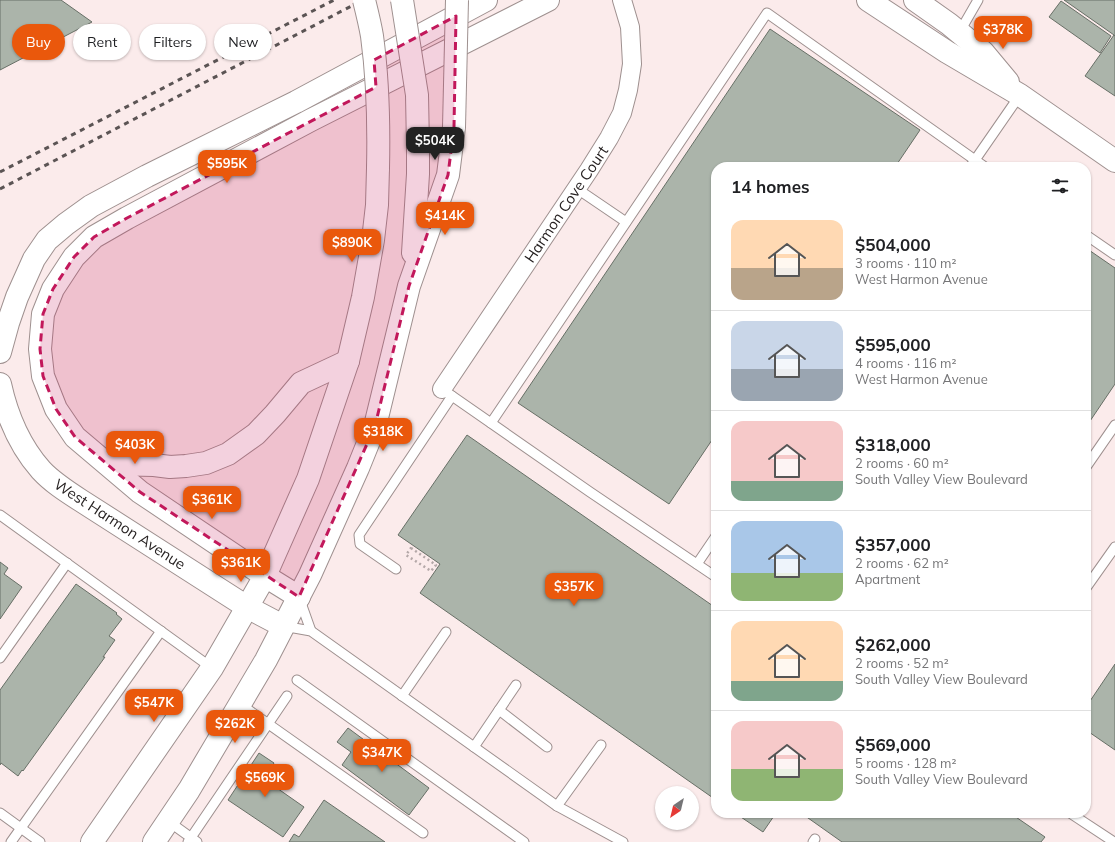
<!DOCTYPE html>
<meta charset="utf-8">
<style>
body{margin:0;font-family:Mulish,sans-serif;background:#f6f6f6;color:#202124;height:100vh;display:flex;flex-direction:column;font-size:15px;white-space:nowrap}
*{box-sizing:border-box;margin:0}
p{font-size:13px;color:#757577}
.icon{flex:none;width:22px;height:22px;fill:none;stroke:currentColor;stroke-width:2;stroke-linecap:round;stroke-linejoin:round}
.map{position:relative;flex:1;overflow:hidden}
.details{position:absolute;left:711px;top:162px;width:380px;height:656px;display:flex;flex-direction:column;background:#fff;border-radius:16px;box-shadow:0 1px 3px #0004}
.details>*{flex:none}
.top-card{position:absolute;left:12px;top:24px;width:380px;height:36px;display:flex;gap:8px}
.needle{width:26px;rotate:215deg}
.fabs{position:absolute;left:655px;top:786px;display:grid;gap:8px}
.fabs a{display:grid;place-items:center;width:44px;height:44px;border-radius:50%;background:#fff;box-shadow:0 1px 3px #0004;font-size:20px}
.price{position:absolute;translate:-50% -34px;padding:0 9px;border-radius:8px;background:#ea580c;color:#fff;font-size:13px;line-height:26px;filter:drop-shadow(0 1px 2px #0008)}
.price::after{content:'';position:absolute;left:50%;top:24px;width:12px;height:9px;margin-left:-6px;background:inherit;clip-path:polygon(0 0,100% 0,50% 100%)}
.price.current{background:#222;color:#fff}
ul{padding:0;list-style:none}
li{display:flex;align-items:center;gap:12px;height:100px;padding:0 20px}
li+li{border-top:1px solid #e0e0e0}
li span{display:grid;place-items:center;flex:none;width:112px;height:80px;border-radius:12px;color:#555}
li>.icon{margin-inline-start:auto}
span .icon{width:48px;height:48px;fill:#fffc;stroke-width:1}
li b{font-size:17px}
h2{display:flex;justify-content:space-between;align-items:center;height:48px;padding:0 20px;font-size:17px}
.tag{padding:0 14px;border-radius:18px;background:#fff;box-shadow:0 1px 3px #0004;font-size:14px;line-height:36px}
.tag.current{background:#ea580c;color:#fff}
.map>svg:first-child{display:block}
.building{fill:#abb4aa;stroke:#676f66}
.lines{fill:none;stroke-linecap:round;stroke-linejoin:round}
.lane-casing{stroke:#9e908f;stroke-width:11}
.street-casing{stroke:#9e908f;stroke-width:20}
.secondary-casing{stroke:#9e908f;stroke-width:24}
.path{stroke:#b4a8a8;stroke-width:2.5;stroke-dasharray:2 3;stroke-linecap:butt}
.lane{stroke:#fff;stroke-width:9}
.street{stroke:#fff;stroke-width:18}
.secondary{stroke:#fff;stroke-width:22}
.rail{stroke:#5b5454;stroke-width:3;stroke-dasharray:5 5;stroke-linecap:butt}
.secondary-bridge-casing{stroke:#9e908f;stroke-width:24;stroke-linecap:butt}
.secondary-bridge{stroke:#fff;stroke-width:22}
.marked{fill:#c2185b;fill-opacity:0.2;stroke:#c2185b;stroke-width:3;stroke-dasharray:8 5;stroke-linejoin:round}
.labels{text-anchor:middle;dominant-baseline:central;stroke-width:3;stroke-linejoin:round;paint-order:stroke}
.street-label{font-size:15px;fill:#272222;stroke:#fff}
</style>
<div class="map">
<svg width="1115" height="842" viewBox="0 0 1115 842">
<rect width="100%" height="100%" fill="#fbebeb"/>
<g class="building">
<path d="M0,0H61L92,22L0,70Z"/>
<path d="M1064,0H1115V36L1114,35Z"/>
<path d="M1061,1L1111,36L1100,53L1049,17Z"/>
<path d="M770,29L920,130L895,167H716V434L669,504L518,403Z"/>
<path d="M1114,35L1115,36V96L1085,76Z"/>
<path d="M1086,248L1115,268V384L1086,427Z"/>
<path d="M467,435L716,608V800L420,593L440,564L398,535Z"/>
<path d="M0,562L8,568L4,574L22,587L0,619Z"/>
<path d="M76,584L117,613L116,614L122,619L109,636L115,640L103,657H105L23,771L22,770L18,776L1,763L0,765V690Z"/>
<path d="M1115,664V750L1086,730V707Z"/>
<path d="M348,728L429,788L409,815L342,765L351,752L337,742Z"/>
<path d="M259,753L274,763L264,779L304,807L283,837L228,800Z"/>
<path d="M324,800L385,842H289L294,834L299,837Z"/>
<path d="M735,813H776L763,832Z"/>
<path d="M801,813H1010L1045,837L1041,842H842Z"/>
</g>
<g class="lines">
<g class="lane-casing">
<g id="lane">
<path d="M959,33L978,0"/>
<path d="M985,167L975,160L1020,95"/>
<path d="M576,188L626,222"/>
<path d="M1086,235L1115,255"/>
<path d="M442,389L590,492L716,577"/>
<path d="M491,423L767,13L975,160L970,167"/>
<path d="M1086,467L1115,425"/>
<path d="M0,515L212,668"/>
<path d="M697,564L716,536"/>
<path d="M396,569L360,544L359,535L452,396"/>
<path d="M1086,588L1115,547"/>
<path d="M300,600L311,631"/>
<path d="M283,626L311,631L557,806L623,842"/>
<path d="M0,658L67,563"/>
<path d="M297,680L524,842"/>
<path d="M402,696L446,632"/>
<path d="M240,704L423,833"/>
<path d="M499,710L547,747"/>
<path d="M474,747L516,685"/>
<path d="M557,806L601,745"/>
<path d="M0,813L40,842"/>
<path d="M1070,813L1114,842"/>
<path d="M168,821L197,842"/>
<path d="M11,842L161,631"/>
<path d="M188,842L287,696"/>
<path d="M813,842L815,839"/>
</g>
</g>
<g class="street-casing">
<path id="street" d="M442,389L589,170L609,138L622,113L628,90L632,64L630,27L622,0"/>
</g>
<g class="secondary-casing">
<g id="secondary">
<path d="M868,0L947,52L1020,95L1115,161"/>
<path d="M915,0L949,24L983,52L1008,82"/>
<path d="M413,253L418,174V147"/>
<path d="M0,352L8,323L17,297L34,259L47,240L66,224L91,206L147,176L296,102L486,0"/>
<path d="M0,384C7,416 19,445 41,470C52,482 66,491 80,500L247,607L283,626"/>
<path d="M108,464L154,465L170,467L186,466L206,463L228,454L256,434L275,414L301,383L348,361"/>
<path d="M299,597L265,576L140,492L75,437L56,409L43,376L40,349L43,314L53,289L74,257L94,237L127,218L311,120L548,0"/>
<path d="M92,842L212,668L265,576L308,479L348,361L363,297L373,240L377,205L378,168"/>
<path d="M154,842L189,790L266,660L310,575L358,468L375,426L409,286L448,175L454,127"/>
</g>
</g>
<path class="path" d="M411,548L436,565L431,571L406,555L413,545"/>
<use href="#lane" class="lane"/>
<use href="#street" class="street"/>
<use href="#secondary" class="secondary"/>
<g class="rail">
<path d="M0,172L334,0"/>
<path d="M0,189L363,0"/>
</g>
<g class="secondary-bridge-casing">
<g id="secondary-bridge">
<path d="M364,0C367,12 370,24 372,36C378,80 379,124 378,168"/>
<path d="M402,0L417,95L418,147"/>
<path d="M454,127L457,0"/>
</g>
</g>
<use href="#secondary-bridge" class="secondary-bridge"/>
</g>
<path class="marked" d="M456,16L454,127L448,175L409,286L375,426L299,597L140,492L75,437L56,409L43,376L40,349L43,314L53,289L74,257L94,237L127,218L376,87L374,60Z"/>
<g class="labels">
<g class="street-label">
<text transform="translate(566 204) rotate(-56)">Harmon Cove Court</text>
<text transform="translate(120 524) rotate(33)">West Harmon Avenue</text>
</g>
</g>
</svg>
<div class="fabs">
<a><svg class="needle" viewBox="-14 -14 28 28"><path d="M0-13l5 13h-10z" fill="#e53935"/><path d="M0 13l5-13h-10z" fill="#757577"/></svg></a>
</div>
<b class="price" style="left:1003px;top:50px">$378K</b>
<b class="price current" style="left:435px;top:161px">$504K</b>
<b class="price" style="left:227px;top:184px">$595K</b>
<b class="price" style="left:445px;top:236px">$414K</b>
<b class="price" style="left:352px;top:263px">$890K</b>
<b class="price" style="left:383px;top:452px">$318K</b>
<b class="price" style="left:135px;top:465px">$403K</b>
<b class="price" style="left:212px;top:520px">$361K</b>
<b class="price" style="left:241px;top:583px">$361K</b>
<b class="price" style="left:574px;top:607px">$357K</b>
<b class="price" style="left:154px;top:723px">$547K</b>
<b class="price" style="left:235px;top:744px">$262K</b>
<b class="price" style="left:382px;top:773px">$347K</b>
<b class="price" style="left:265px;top:798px">$569K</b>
<div class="top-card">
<a class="tag current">Buy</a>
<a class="tag">Rent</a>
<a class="tag">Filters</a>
<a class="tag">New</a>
</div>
<section class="details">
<h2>14 homes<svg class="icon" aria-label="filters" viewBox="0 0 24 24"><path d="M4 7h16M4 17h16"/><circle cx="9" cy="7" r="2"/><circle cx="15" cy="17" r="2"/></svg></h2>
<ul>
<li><span style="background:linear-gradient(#ffd9b3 60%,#b9a48a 0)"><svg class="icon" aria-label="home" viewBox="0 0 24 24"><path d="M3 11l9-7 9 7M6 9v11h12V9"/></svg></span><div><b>$504,000</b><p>3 rooms · 110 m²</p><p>West Harmon Avenue</p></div></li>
<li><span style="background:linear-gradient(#c9d6e8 60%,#9aa5b1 0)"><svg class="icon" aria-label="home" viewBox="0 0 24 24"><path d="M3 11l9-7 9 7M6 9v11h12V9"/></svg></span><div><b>$595,000</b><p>4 rooms · 116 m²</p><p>West Harmon Avenue</p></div></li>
<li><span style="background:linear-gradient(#f6c9c9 75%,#7fa58c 0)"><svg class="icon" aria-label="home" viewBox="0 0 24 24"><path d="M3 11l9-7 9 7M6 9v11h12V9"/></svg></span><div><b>$318,000</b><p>2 rooms · 60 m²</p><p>South Valley View Boulevard</p></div></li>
<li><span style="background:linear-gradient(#a9c7e8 65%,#8fb573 0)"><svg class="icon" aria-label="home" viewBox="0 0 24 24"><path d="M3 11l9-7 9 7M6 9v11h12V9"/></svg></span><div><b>$357,000</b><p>2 rooms · 62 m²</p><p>Apartment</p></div></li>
<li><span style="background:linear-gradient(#ffd9b3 75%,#7fa58c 0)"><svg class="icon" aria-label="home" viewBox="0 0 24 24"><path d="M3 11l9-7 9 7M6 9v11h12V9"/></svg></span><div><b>$262,000</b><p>2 rooms · 52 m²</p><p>South Valley View Boulevard</p></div></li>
<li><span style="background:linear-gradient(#f6c9c9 60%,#8fb573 0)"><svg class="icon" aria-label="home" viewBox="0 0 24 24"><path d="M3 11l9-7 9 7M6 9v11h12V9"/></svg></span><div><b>$569,000</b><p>5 rooms · 128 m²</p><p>South Valley View Boulevard</p></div></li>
</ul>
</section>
</div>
